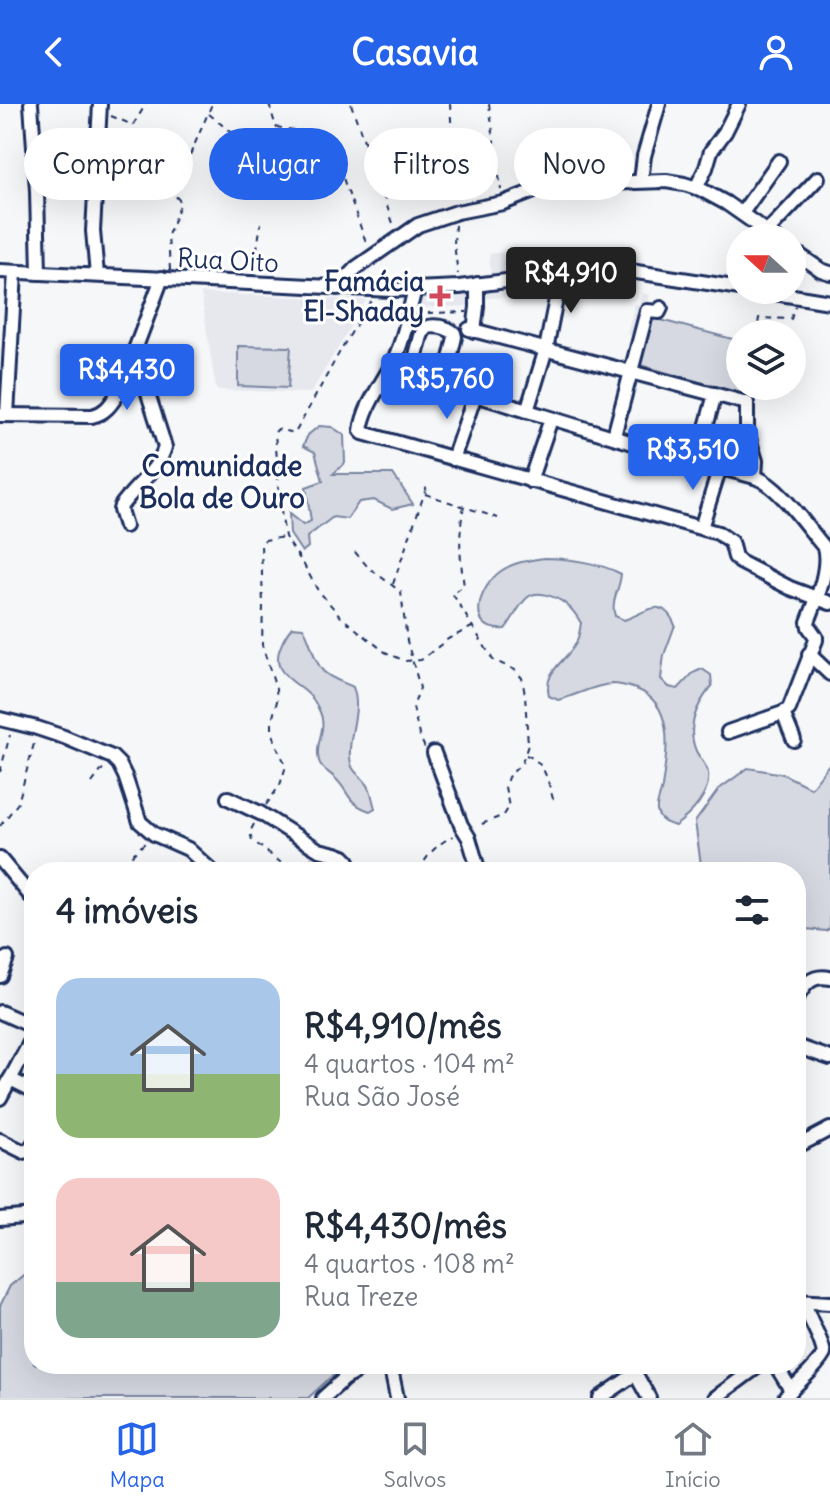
<!DOCTYPE html>
<html lang="pt">
<meta charset="utf-8">
<style>
body{margin:0;font-family:Delius,sans-serif;background:#f6f6f7;color:#1f2937;height:100vh;display:flex;flex-direction:column;font-size:30px;white-space:nowrap}
*{box-sizing:border-box;margin:0}
p{font-size:26px;color:#747a83}
.icon{flex:none;width:44px;height:44px;fill:none;stroke:currentColor;stroke-width:2;stroke-linecap:round;stroke-linejoin:round}
.map{position:relative;flex:1;overflow:hidden}
.panel{position:absolute;left:24px;top:758px;width:782px;height:512px;display:flex;flex-direction:column;background:#fff;border-radius:32px;box-shadow:0 8px 32px #0002}
.panel>*{flex:none}
.hud{position:absolute;left:24px;top:24px;width:782px;height:72px;display:flex;gap:16px}
.needle{width:52px;rotate:291deg}
.fabs{position:absolute;left:726px;top:120px;display:grid;gap:16px}
.fabs a{display:grid;place-items:center;width:80px;height:80px;border-radius:50%;background:#fff;box-shadow:0 8px 32px #0002;font-size:40px}
.price{position:absolute;translate:-50% -68px;padding:0 18px;border-radius:8px;background:#2563eb;color:#fff;font-size:26px;line-height:52px;filter:drop-shadow(0 2px 4px #0008)}
.price::after{content:'';position:absolute;left:50%;top:48px;width:24px;height:18px;margin-left:-12px;background:inherit;clip-path:polygon(0 0,100% 0,50% 100%)}
.price.selected{background:#222;color:#fff}
ul{padding:0;list-style:none}
li{display:flex;align-items:center;gap:24px;height:200px;padding:0 32px}
li span{display:grid;place-items:center;flex:none;width:224px;height:160px;border-radius:24px;color:#555}
li>.icon{margin-inline-start:auto}
span .icon{width:96px;height:96px;fill:#fffc;stroke-width:1}
li b{font-size:34px}
h2{display:flex;justify-content:space-between;align-items:center;height:96px;padding:0 32px;font-size:34px}
.chip{padding:0 28px;border-radius:36px;background:#fff;box-shadow:0 8px 32px #0002;font-size:28px;line-height:72px}
.chip.selected{background:#2563eb;color:#fff}
header{display:flex;justify-content:space-between;align-items:center;height:104px;padding:0 32px;background:#2563eb;color:#fff;font-size:36px;font-weight:700}
.tabs{display:flex;justify-content:space-around;align-items:center;height:112px;border-top:2px solid #e0e1e3;background:#fff;font-size:22px;color:#747a83}
.tabs a{display:grid;justify-items:center;gap:4px}
.tabs .selected{color:#2563eb}
.map>svg:first-child{display:block}
.built{fill:#e6e8ee}
.green{fill:#d6d9e2;stroke:#7884a0;stroke-width:2}
.lines{fill:none;stroke-linecap:round;stroke-linejoin:round}
.minor-casing{stroke:#1b2f5e;stroke-width:18}
.path{stroke:#1b2f5e;stroke-width:2;stroke-dasharray:6 6;stroke-linecap:butt}
.minor{stroke:#fff;stroke-width:12}
.poi-dot{fill:#d1495b;stroke:#fff;stroke-width:3}
.labels{text-anchor:middle;dominant-baseline:central;stroke-width:6;stroke-linejoin:round;paint-order:stroke}
.street-label{font-size:26px;fill:#1b2f5e;stroke:#fff}
.poi-label{font-size:26px;font-weight:bold;fill:#1b2f5e;stroke:#fff;text-anchor:end}
.neighbourhood-label{font-size:28px;font-weight:bold;fill:#1b2f5e;stroke:#fff}
</style>
<header><svg class="icon" aria-label="back" viewBox="0 0 24 24"><path d="M15 5l-7 7 7 7"/></svg>Casavia<svg class="icon" aria-label="person" viewBox="0 0 24 24"><circle cx="12" cy="8" r="4"/><path d="M4 21q1-7 8-7t8 7"/></svg></header>
<div class="map">
<svg width="830" height="1294" viewBox="0 0 830 1294">
<rect width="100%" height="100%" fill="#f6f7f9"/>
<filter id="ink" filterUnits="userSpaceOnUse"><feTurbulence type="fractalNoise" baseFrequency=".0125" numOctaves="2"/><feDisplacementMap in="SourceGraphic" scale="16" xChannelSelector="R" yChannelSelector="G"/><feConvolveMatrix kernelMatrix="1 2 1 2 8 2 1 2 1" color-interpolation-filters="sRGB"/></filter>
<g filter="url(#ink)">
<g class="built">
<path d="M503,148L505,169L491,171L489,150Z"/>
<path d="M557,177L555,189L479,195L480,186Z"/>
<path d="M472,187L473,202L410,204L413,194Z"/>
<path d="M201,189L366,196L311,289L216,286Z"/>
<path d="M642,189L650,191L639,233L627,230L635,200H639Z"/>
</g>
<g class="green">
<path d="M653,214L740,237V282H743L742,290L640,261Z"/>
<path d="M238,242L291,243L288,284L238,282Z"/>
<path d="M319,322L332,323L344,331L345,359L333,370H393L413,400L392,405L374,396L359,398L347,415L333,413L307,433L308,443L302,448L290,430L289,410L303,421L311,417L306,383L323,377L315,348L303,342L308,331Z"/>
<path d="M544,454C567,454 601,459 621,470C620,485 610,497 615,512L624,516C646,509 662,490 675,521L664,551L661,575L669,583L678,585L693,569L702,565L711,571L712,582C697,600 686,623 696,647C700,655 707,661 708,669C711,691 690,711 675,722C666,719 659,717 657,707C656,699 661,691 662,683C667,649 676,600 636,585C627,582 620,580 612,580C593,581 576,592 558,596L549,592C543,566 565,559 576,539C579,533 580,526 581,519C578,514 574,507 569,503C560,494 539,485 528,493C519,500 513,516 505,525C464,528 479,482 501,467C514,458 530,456 544,454Z"/>
<path d="M292,523L303,524C312,537 312,555 323,567C331,575 343,578 353,583C362,607 348,630 350,653C351,669 359,669 367,680C372,686 372,696 375,704L370,707C346,699 350,688 335,674C327,666 318,664 318,650C317,634 327,624 320,608C317,601 312,593 306,588C292,576 271,567 280,544C283,536 286,530 292,523Z"/>
<path d="M830,659V824L826,827L796,824V768H702L695,718L719,685L748,664L783,670L811,684Z"/>
<path d="M34,1167V1260H353L333,1271L308,1294H0V1202L10,1182L26,1169Z"/>
</g>
<g class="lines">
<g class="minor-casing">
<g id="minor">
<path d="M31,0L37,87L39,169"/>
<path d="M641,77L644,52L659,0"/>
<path d="M696,84L706,64L711,47L725,28L739,0"/>
<path d="M742,109L779,57"/>
<path d="M767,128L818,74"/>
<path d="M792,146L821,166L830,169"/>
<path d="M0,167L392,186L459,183L561,170L617,165L740,184"/>
<path d="M97,171L93,127L100,0"/>
<path d="M337,184L356,164L418,121L457,108L503,99L539,85L573,80L666,77L684,80L700,85L726,99L776,134"/>
<path d="M415,185C409,207 405,231 396,252C385,277 364,300 361,327L363,329L718,429L731,438L735,453L740,458L790,484L830,499"/>
<path d="M756,186L830,198"/>
<path d="M469,225L747,299V328L756,357L755,373"/>
<path d="M474,227L477,203V180"/>
<path d="M390,265L659,347L755,373C780,382 806,422 824,443C830,465 816,497 808,518L809,523L816,533V536L789,605L783,609L728,628"/>
<path d="M411,271L421,232L425,224C433,220 447,223 454,229L455,233L444,280"/>
<path d="M527,307L546,245L561,170"/>
<path d="M0,311L92,312C106,309 111,300 119,288L162,174"/>
<path d="M7,311L15,168"/>
<path d="M705,327L715,290"/>
<path d="M614,332L647,207L659,208L661,204"/>
<path d="M453,355L475,291"/>
<path d="M530,377L551,315"/>
<path d="M125,422L120,406L121,402C135,382 158,367 165,343L145,280L137,244"/>
<path d="M701,424L720,363"/>
<path d="M809,550L830,570"/>
<path d="M783,609L794,636"/>
<path d="M0,615L37,624L64,633L112,653L119,660L125,672L140,718L154,730L188,745L213,768"/>
<path d="M434,649L461,721L469,734L479,768"/>
<path d="M228,694L260,709L319,746L336,750L344,753L348,757L347,768"/>
<path d="M0,755L34,796"/>
<path d="M0,872L7,854"/>
<path d="M796,895C805,880 812,870 830,874"/>
<path d="M0,908L34,923"/>
<path d="M796,942L830,954"/>
<path d="M10,975L34,987"/>
<path d="M0,994L34,931"/>
<path d="M0,1036L24,1048L29,1046L34,1039"/>
<path d="M796,1043L830,1025"/>
<path d="M0,1115L34,1112"/>
<path d="M796,1197L830,1199"/>
<path d="M390,1260L397,1294"/>
<path d="M630,1260L649,1294"/>
<path d="M775,1260L791,1286"/>
<path d="M323,1294L344,1275L369,1260"/>
<path d="M600,1294L635,1270"/>
<path d="M715,1294L761,1260"/>
<path d="M785,1294C796,1278 814,1268 824,1250C821,1230 808,1218 805,1198"/>
</g>
</g>
<g class="path">
<path d="M269,0L276,23L313,29L330,38L367,141"/>
<path d="M351,0L394,122"/>
<path d="M450,0L456,95"/>
<path d="M489,0L501,86"/>
<path d="M209,10L239,35L251,50"/>
<path d="M111,12L133,21L146,0"/>
<path d="M455,121L454,140L458,170"/>
<path d="M170,166L168,131L181,98L166,82L187,58L212,0"/>
<path d="M253,170L261,119"/>
<path d="M371,197L343,242L295,329L278,325L275,328L280,401L285,433L304,461L317,485L341,513L385,548L405,557L421,556L448,535L472,523"/>
<path d="M428,209L467,208"/>
<path d="M762,230L758,220L759,214L791,215L795,203"/>
<path d="M425,390L498,414"/>
<path d="M464,402C458,430 460,455 464,482L452,489L493,556L515,566L522,574L525,591L528,641L522,659L508,673L505,683L509,703L504,711L477,722"/>
<path d="M355,448L368,463L401,488L407,537L420,584L413,603L419,631L425,644"/>
<path d="M393,480L428,379"/>
<path d="M526,651C546,658 548,679 554,698"/>
<path d="M0,668L10,631"/>
<path d="M92,679L104,663"/>
<path d="M266,701L280,681L286,662L276,640L272,626V617L277,597L276,585L262,541L263,501L261,440L265,436L284,433"/>
<path d="M254,720L250,728L252,736L289,765"/>
<path d="M0,722L18,699L35,636"/>
<path d="M114,768L147,737"/>
<path d="M286,768C294,761 305,763 312,754"/>
<path d="M420,768C424,752 439,739 453,732"/>
</g>
<use href="#minor" class="minor"/>
</g>
</g>
<path class="poi-dot" d="M436 180h8v8h8v8h-8v8h-8v-8h-8v-8h8z"/>
<g class="labels">
<g class="street-label">
<text transform="translate(228 156) rotate(3)">Rua Oito</text>
</g>
<g class="poi-label">
<text x="424" y="177">Famácia<tspan x="424" dy="30">El-Shaday</tspan></text>
</g>
<g class="neighbourhood-label">
<text x="222" y="362">Comunidade<tspan x="222" dy="32">Bola de Ouro</tspan></text>
</g>
</g>
</svg>
<div class="fabs">
<a><svg class="needle" viewBox="-14 -14 28 28"><path d="M0-13l5 13h-10z" fill="#e53935"/><path d="M0 13l5-13h-10z" fill="#747a83"/></svg></a>
<a><svg class="icon" aria-label="layers" viewBox="0 0 24 24"><path d="M12 4l9 5-9 5-9-5zM3 14l9 5 9-5"/></svg></a>
</div>
<b class="price selected" style="left:571px;top:211px">R$4,910</b>
<b class="price" style="left:127px;top:308px">R$4,430</b>
<b class="price" style="left:447px;top:317px">R$5,760</b>
<b class="price" style="left:693px;top:388px">R$3,510</b>
<div class="hud">
<a class="chip">Comprar</a>
<a class="chip selected">Alugar</a>
<a class="chip">Filtros</a>
<a class="chip">Novo</a>
</div>
<section class="panel">
<h2>4 imóveis<svg class="icon" aria-label="filters" viewBox="0 0 24 24"><path d="M4 7h16M4 17h16"/><circle cx="9" cy="7" r="2"/><circle cx="15" cy="17" r="2"/></svg></h2>
<ul>
<li><span style="background:linear-gradient(#a9c7e8 60%,#8fb573 0)"><svg class="icon" aria-label="home" viewBox="0 0 24 24"><path d="M3 11l9-7 9 7M6 9v11h12V9"/></svg></span><div><b>R$4,910/mês</b><p>4 quartos · 104 m²</p><p>Rua São José</p></div></li>
<li><span style="background:linear-gradient(#f6c9c9 65%,#7fa58c 0)"><svg class="icon" aria-label="home" viewBox="0 0 24 24"><path d="M3 11l9-7 9 7M6 9v11h12V9"/></svg></span><div><b>R$4,430/mês</b><p>4 quartos · 108 m²</p><p>Rua Treze</p></div></li>
</ul>
</section>
</div>
<nav class="tabs">
<a class="selected"><svg class="icon" aria-label="map" viewBox="0 0 24 24"><path d="M3 6l6-2 6 2 6-2v14l-6 2-6-2-6 2zM9 4v14M15 6v14"/></svg>Mapa</a>
<a><svg class="icon" aria-label="saved" viewBox="0 0 24 24"><path d="M7 4h10v16l-5-4-5 4z"/></svg>Salvos</a>
<a><svg class="icon" aria-label="home" viewBox="0 0 24 24"><path d="M3 11l9-7 9 7M6 9v11h12V9"/></svg>Início</a>
</nav>
